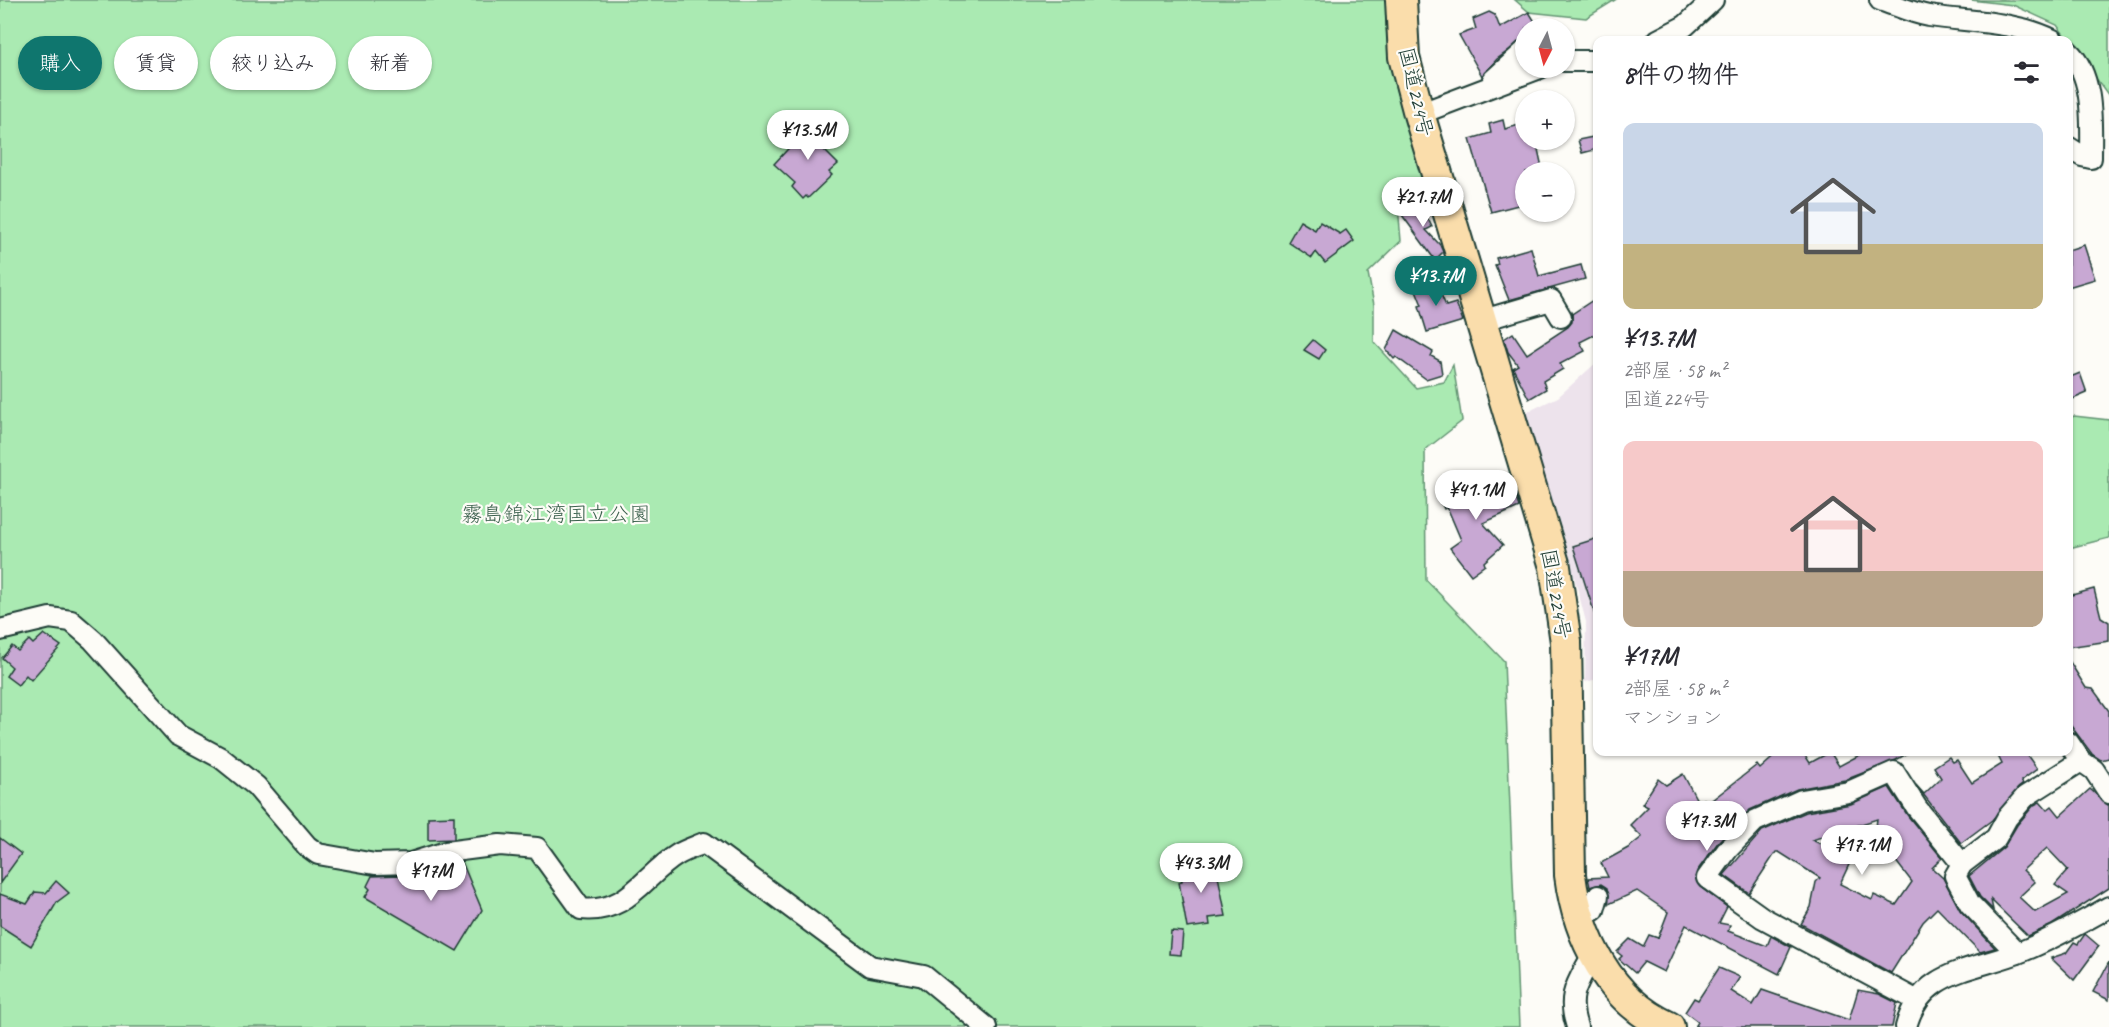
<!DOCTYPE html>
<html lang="ja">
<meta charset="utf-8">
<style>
body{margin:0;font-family:Caveat,"Klee One",sans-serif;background:#f7f7f7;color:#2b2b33;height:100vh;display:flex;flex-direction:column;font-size:22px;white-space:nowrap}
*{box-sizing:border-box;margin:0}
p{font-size:20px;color:#7c7c81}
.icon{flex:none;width:33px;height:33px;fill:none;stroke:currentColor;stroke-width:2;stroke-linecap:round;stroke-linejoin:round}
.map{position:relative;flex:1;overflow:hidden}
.side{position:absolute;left:1593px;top:36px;width:480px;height:720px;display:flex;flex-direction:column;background:#fff;border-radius:12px;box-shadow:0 2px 4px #0004}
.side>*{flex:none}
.top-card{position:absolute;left:18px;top:36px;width:570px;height:54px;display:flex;gap:12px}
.needle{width:39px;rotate:186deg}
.tools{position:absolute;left:1515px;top:18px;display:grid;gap:12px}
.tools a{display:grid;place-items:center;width:60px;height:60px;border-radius:50%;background:#fff;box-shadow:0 2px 4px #0004;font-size:30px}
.price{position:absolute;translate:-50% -51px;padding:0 14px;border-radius:21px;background:#fff;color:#222;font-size:20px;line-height:39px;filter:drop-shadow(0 2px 3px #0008)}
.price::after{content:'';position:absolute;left:50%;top:36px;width:18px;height:14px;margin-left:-9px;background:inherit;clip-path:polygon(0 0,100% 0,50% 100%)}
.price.on{background:#0f766e;color:#fff}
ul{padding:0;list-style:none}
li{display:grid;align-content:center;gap:12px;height:318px;padding:0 30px}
li span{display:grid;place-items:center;height:186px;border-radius:12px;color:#555}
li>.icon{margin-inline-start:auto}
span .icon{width:108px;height:108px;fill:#fffc;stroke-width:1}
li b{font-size:26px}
h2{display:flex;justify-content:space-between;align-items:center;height:72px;padding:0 30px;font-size:26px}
.chip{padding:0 21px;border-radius:27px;background:#fff;box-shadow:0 2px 4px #0004;font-size:21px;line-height:54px}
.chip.on{background:#0f766e;color:#fff}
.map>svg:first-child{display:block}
.built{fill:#ede3ec}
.green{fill:#aaeab2;stroke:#649473;stroke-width:1.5}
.building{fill:#c8a8d3;stroke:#1f3d34;stroke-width:1.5;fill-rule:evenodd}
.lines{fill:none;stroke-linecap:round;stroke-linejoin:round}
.minor-casing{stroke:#1f3d34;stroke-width:24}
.highway-casing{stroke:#1f3d34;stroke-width:34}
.minor{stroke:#fdfcf7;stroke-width:20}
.highway{stroke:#faddab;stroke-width:30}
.labels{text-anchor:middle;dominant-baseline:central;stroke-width:4.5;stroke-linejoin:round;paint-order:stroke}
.street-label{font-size:21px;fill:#1f3d34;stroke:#fdfcf7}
.park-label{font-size:21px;fill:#3b604d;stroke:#fdfcf7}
</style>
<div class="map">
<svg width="2109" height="1027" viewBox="0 0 2109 1027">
<rect width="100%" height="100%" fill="#fdfcf7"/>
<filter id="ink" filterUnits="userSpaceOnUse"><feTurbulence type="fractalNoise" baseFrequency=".0167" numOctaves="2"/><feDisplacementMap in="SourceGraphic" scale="12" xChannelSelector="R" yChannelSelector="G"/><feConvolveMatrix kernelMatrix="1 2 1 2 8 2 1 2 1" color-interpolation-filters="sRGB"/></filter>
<g filter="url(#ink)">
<path class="built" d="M1597,362L1598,679L1585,682L1586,622L1564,537L1525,413L1558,397Z"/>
<g class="green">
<path d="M0,0H1386C1383,66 1405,120 1425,182L1397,194L1401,241L1368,273L1374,305V342L1416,388L1444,382L1453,365L1462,421L1425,450L1426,580L1504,661L1519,1027H0Z"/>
<path d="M1515,0H1615L1586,18L1529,12Z"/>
<path d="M1971,0H2109V96L2057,25L2013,5Z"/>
<path d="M2074,416L2109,420V538L2069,548L2068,419Z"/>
</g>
<g class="building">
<path d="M1489,12L1495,15L1500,28L1529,12L1539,28H1526V38L1497,59L1482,76L1459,35L1476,29L1473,19Z"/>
<path d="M1503,120L1505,129L1526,123V140H1536L1543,172H1526V203L1491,212L1470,139L1491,133L1489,124Z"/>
<path d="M821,122L831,131L823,138L830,144L824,150L838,164L829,172L832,175L808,198L806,196L803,199L792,187L795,183L774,164L810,125L814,129Z"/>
<path d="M1598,136V149L1582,153L1578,140Z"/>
<path d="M1424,201L1431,213L1426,215L1432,227L1426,230L1440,245L1443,252L1435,260L1402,215L1415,210L1414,206Z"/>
<path d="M1300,221L1315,230L1320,222L1340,234L1346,230L1354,241L1325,263L1316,252L1312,258L1288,242Z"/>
<path d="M2084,245L2095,279L2068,287V250Z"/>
<path d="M1531,248L1539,276L1581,265L1585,279L1509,300L1495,265L1498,264L1496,258Z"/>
<path d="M1434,278L1446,306L1456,303L1463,321L1427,332L1419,306L1422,305L1414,285Z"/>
<path d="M1593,300L1598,310V333L1580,342L1585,351L1560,364L1563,369L1543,381L1546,389L1529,399L1513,368L1518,365L1508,352L1504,339L1513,333L1527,354L1568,327L1572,322V314Z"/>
<path d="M1396,330L1433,352L1431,356L1440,361L1442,374L1426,379L1396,357L1394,359L1386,350Z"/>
<path d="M1313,340L1325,350L1319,359L1304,350Z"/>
<path d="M2080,373L2087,393L2068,401V378Z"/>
<path d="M1460,480L1469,500L1510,481L1519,507L1483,523L1503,545L1484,562L1485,565L1471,575L1450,548L1461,540L1447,507L1444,509L1436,492Z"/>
<path d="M1598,538V614L1595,615L1573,546Z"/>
<path d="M2094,589L2101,617L2109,622V641L2068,647V596Z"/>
<path d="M44,634L61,646L31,680L26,675L18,685L6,676L12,667L2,658L12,646L18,651L29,640L33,644Z"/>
<path d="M2068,659L2086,688L2093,689L2109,711V758L2101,760L2092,754L2068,722Z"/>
<path d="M1779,752H1803L1810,763L1830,752L1839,766L1865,752H1910L1896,760L1845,780L1797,789L1750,810L1719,841L1697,871L1695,877L1700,887L1727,907L1719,923L1730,925L1728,931L1767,946L1771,936L1791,947L1779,974L1686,925L1664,972L1644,962L1635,973L1619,959L1622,956L1617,952L1630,939L1643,947L1649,935L1658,938L1668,912L1637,891L1609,904L1607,888L1601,884L1590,887L1588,878L1608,877L1601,863L1628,848L1642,837L1630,825L1648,807L1642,804L1658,779L1666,785L1683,774L1699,804L1704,799L1708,803L1757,765L1760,769Z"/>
<path d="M1996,752H2025L2037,769L2021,781L2023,784L1992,820L1961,843L1916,785L1924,794L1941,778L1934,767L1949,757L1953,762L1957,760L1972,783L2002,764Z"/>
<path d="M1889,787L1908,816L1942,858L1932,868L1943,878L1960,910L1995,948L1980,952L1937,908L1923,922L1891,973L1801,924L1811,907L1816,882L1820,878L1779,852H1776L1749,893L1724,875L1762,831L1806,812L1851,804ZM1877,819L1875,834L1912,882L1896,905L1874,895L1872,900L1840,884L1852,858L1812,840Z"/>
<path d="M2090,789L2109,806V888L2052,925L2028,936L1991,900L1993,910L1980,897L1969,876L2004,847L2017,825L2034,805L2040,802L2047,810L2052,806L2060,816ZM2047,848L2068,870L2055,885L2068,894L2035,912L2019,897L2035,882L2023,870Z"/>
<path d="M454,816V839L428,840V817Z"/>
<path d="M0,838L21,854L0,883Z"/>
<path d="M1215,861L1226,916L1209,918L1210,925L1187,928L1179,882L1182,881L1180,866Z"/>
<path d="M462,862L482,910L457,951L365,897L370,889L367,886L372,876L402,875L403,878Z"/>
<path d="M56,881L69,893L57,902L31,946L0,926V894L27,904L35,892L46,893Z"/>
<path d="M1171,931L1183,932L1181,955L1169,954Z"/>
<path d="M2085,934L2099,946L2074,980L2051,958L2066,953L2074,942L2078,944Z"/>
<path d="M2109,962V1000L2093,992Z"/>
<path d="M1719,968L1740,977L1731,991L1753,1005L1762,990L1849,1020L1858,990L1879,994L1897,1003L1892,1027H1695L1698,1022L1685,1012L1694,998L1698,1000Z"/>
</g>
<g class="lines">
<g class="minor-casing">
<g id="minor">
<path d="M1880,0C1895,5 1912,13 1929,16C1970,22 2015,21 2053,40"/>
<path d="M1658,40L1685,26L1713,0"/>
<path d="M2068,51C2095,76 2091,124 2091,158L2082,156L2068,147"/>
<path d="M1564,61H1598"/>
<path d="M1493,80L1526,50"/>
<path d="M1419,114L1540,68"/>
<path d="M1480,321L1551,300L1561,317"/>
<path d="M0,630L50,618L71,621L93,640L178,735L221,758L256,786L307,846L318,854L375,864L411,863L446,852L500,845L537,848L581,909C628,914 644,875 677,855C685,850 695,847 704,843L870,966L924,976L986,1027"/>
<path d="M2068,742L2081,761L2094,770L2109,793"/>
<path d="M1594,910L1598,896"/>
<path d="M2017,953L1970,904L1955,876L1962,864L1996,838L2007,818L2026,796L2081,761"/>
<path d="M1916,1000L1763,918L1707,878L1728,849L1755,821L1802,800L1849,792L1894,772L1917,808L1962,864"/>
<path d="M1577,1027C1566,994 1578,983 1593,954"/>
<path d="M1906,1027C1921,968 1975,971 2023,951C2052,939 2081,923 2109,907"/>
</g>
</g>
<g class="highway-casing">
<path id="highway" d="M1401,0L1404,57L1419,114L1555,567L1566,642L1570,875C1578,937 1609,1000 1669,1027"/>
</g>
<use href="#minor" class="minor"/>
<use href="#highway" class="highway"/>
</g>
</g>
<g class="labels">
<g class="street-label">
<text transform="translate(1416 92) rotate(77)">国道224号</text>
<text transform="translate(1556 594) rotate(80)">国道224号</text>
</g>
<g class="park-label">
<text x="556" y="514">霧島錦江湾国立公園</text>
</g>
</g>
</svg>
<div class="tools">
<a><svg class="needle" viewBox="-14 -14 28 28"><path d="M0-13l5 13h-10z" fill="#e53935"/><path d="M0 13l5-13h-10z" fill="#7c7c81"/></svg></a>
<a>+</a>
<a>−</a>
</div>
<b class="price" style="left:808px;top:161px">¥13.5M</b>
<b class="price" style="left:1423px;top:228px">¥21.7M</b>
<b class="price on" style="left:1436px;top:307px">¥13.7M</b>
<b class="price" style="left:1476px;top:521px">¥41.1M</b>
<b class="price" style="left:1707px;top:852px">¥17.3M</b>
<b class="price" style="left:1862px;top:876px">¥17.1M</b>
<b class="price" style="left:1201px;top:894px">¥43.3M</b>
<b class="price" style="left:431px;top:902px">¥17M</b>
<div class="top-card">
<a class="chip on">購入</a>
<a class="chip">賃貸</a>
<a class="chip">絞り込み</a>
<a class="chip">新着</a>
</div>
<section class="side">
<h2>8件の物件<svg class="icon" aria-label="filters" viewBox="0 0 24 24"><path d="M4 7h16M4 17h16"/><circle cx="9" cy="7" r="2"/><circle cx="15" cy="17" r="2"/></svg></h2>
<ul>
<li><span style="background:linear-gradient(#c9d6e8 65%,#c2b280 0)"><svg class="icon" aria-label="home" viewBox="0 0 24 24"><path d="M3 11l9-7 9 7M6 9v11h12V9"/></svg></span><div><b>¥13.7M</b><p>2部屋 · 58 m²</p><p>国道224号</p></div></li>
<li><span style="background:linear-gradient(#f6c9c9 70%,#b9a48a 0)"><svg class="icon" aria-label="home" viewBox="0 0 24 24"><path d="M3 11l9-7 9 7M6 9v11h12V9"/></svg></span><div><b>¥17M</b><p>2部屋 · 58 m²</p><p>マンション</p></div></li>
</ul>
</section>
</div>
